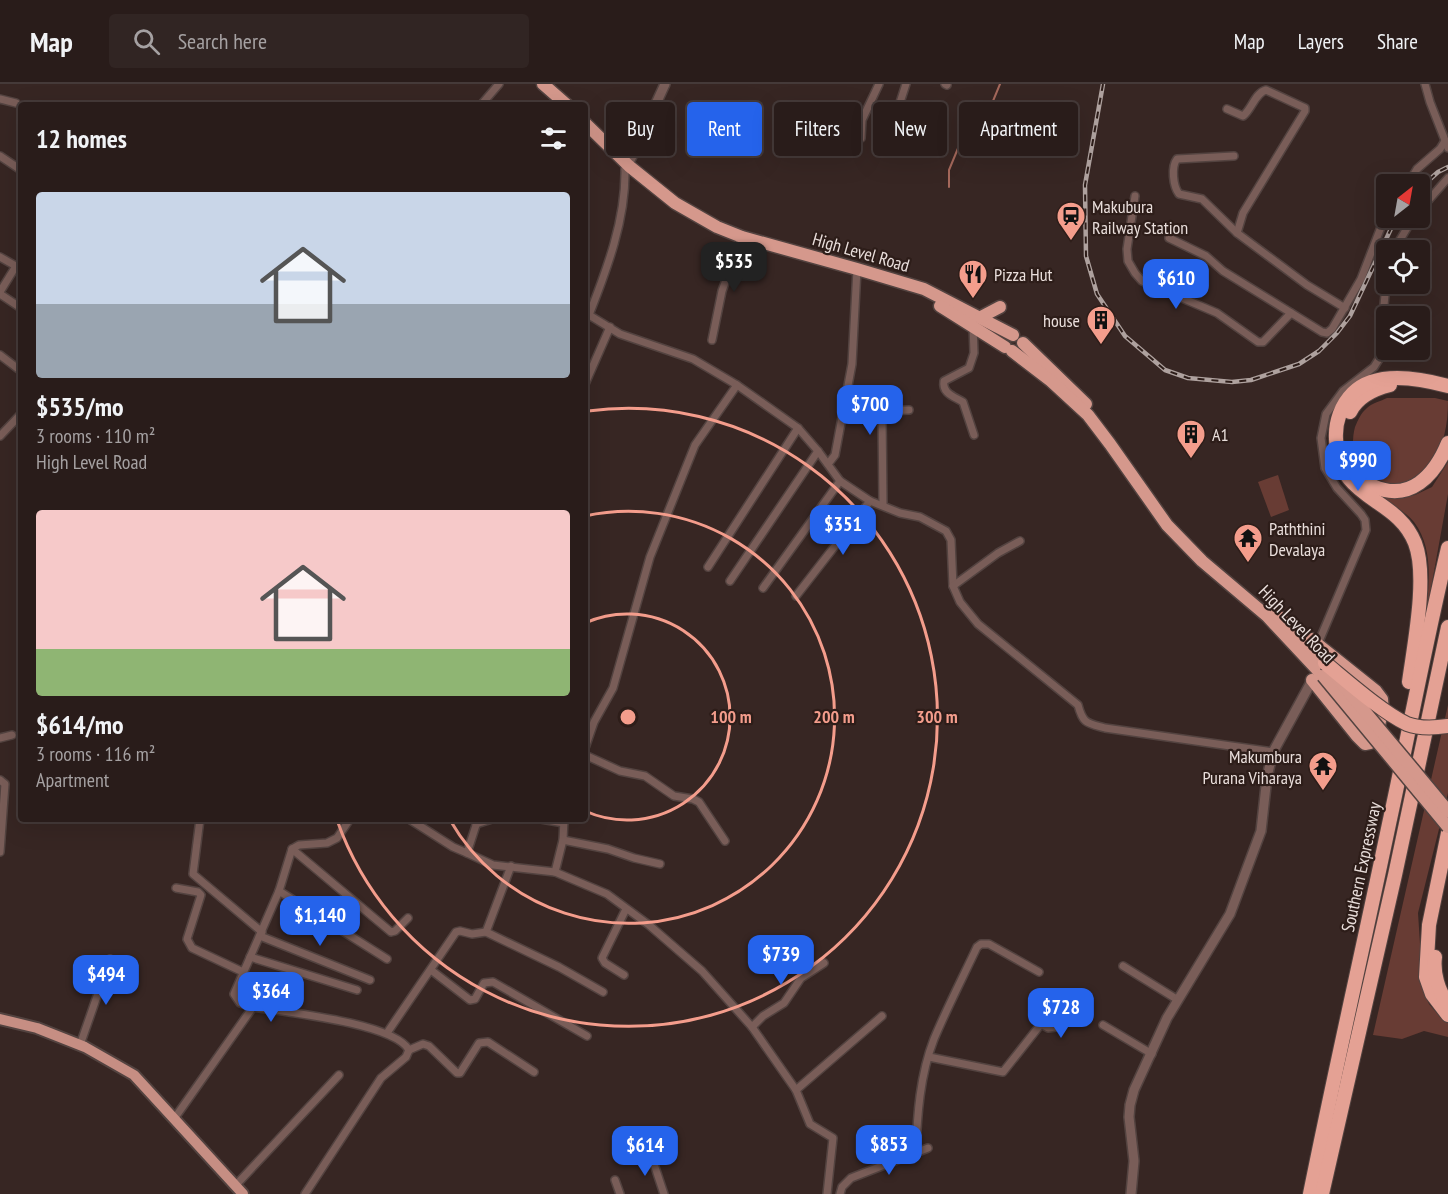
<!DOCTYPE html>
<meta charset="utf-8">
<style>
body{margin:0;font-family:"PT Sans Narrow",sans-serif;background:#312523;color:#f1f3f6;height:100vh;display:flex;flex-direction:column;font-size:22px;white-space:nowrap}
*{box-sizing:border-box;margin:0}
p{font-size:20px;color:#a5a1a2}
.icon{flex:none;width:33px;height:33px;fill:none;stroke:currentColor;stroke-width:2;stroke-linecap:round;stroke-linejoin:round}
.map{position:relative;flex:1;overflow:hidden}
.drawer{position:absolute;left:18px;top:18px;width:570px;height:720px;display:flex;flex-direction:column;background:#291c1a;border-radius:6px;box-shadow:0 6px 24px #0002,0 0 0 2px #453a39}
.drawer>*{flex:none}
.banner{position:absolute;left:606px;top:18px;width:570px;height:54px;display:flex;gap:12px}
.needle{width:39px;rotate:31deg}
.fabs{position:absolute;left:1376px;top:90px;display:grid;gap:12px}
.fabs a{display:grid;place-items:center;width:54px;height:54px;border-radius:6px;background:#291c1a;box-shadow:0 6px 24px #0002,0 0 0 2px #453a39;font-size:30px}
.price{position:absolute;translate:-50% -51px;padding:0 14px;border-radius:12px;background:#2563eb;color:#fff;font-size:20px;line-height:39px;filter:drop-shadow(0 2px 3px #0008)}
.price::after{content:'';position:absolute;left:50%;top:36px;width:18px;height:14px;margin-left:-9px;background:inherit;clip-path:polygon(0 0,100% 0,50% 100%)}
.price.on{background:#222;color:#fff}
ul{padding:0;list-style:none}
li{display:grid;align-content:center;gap:12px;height:318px;padding:0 18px}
li span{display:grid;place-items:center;height:186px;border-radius:6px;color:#555}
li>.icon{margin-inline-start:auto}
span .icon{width:108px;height:108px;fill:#fffc;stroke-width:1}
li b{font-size:26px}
h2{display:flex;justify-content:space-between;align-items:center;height:72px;padding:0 18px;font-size:26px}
.pill{padding:0 21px;border-radius:6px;background:#291c1a;box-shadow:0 6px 24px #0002,0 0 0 2px #453a39;font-size:21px;line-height:54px}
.pill.on{background:#2563eb;color:#fff}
header{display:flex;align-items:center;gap:36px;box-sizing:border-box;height:84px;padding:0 30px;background:#291c1a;border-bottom:2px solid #453a39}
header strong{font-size:28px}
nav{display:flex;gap:33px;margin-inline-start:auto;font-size:21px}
.search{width:420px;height:54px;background:#312523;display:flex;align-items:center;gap:15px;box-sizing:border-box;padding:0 21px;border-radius:6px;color:#a5a1a2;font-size:22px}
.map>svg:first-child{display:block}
.green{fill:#683c34}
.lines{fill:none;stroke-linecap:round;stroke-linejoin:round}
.stream{stroke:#a5685b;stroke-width:2}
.minor-casing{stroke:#534340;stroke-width:10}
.tertiary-casing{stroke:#534340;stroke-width:12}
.primary-casing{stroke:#534340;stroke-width:14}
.trunk-casing{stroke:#534340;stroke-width:15}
.motorway-casing{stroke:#534340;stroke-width:16}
.minor{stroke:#795d58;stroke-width:7}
.tertiary{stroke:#795d58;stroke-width:9}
.primary{stroke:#c68e83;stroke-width:10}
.trunk{stroke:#d5988c;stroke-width:12}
.motorway{stroke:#e4a194;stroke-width:14}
.rail-casing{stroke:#aea19e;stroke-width:4.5}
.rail{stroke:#2d1d19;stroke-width:2;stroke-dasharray:7;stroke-linecap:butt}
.trunk-bridge-casing{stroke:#534340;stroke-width:15;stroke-linecap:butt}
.motorway-bridge-casing{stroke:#534340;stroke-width:16;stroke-linecap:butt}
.trunk-bridge{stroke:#d5988c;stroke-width:12}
.motorway-bridge{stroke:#e4a194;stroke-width:14}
.ring{fill:none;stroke:#f49d8c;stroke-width:3}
.labels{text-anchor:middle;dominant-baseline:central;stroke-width:4.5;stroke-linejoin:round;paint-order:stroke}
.poi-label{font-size:18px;fill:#e9dedb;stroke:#2d1d19;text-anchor:start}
.street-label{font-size:18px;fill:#e9dedb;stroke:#2d1d19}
.centre{fill:#f49d8c;stroke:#2d1d19;stroke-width:3}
.ring-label{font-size:18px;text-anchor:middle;font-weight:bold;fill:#f49d8c;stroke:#2d1d19;stroke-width:4.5;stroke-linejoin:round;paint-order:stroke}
</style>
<header>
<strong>Map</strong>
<div class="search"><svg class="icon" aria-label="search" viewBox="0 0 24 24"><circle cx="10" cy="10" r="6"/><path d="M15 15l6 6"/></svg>Search here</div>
<nav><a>Map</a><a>Layers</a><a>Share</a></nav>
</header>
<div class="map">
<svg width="1448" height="1110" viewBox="0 0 1448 1110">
<rect width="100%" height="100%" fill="#372623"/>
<g class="green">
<path d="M1387,314H1435L1448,317C1448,341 1444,362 1430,381C1427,385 1425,390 1421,393C1404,409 1368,398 1358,379C1352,368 1352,354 1355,343C1358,336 1361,329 1367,324C1372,319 1381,317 1387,314Z"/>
<path d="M1448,378V410L1424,543C1428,509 1436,467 1414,438C1403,425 1386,417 1371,409L1374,407L1392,414L1415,411L1432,403Z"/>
<path d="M1278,391L1289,426L1271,433L1258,398Z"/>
<path d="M1448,621V709L1418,829L1423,906L1429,920L1442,935L1448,939V953L1424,947L1402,955L1373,951Z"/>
</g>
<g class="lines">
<path class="stream" d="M949,103V86L966,45L981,33L993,17L1000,0"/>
<g class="minor-casing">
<g id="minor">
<path d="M906,0L896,31V39L927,54"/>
<path d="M945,0L947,1"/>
<path d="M1425,0L1430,18L1448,64"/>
<path d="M0,15L16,19"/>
<path d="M481,21L499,0"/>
<path d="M1227,25L1243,32C1252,25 1255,9 1266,6L1305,24V27L1243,129L1237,149L1307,201L1345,224"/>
<path d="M861,54L862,36L879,0"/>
<path d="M0,72L21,86"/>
<path d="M1234,72L1177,75C1171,83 1173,102 1179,110L1202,115L1237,149"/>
<path d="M625,85C626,135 607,185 589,231L620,250L693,275L737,301L798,344L818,367L840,397L870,417L900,429L920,433L946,447L951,456L953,502L960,518L978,540L1078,621C1083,640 1087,639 1105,644L1273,668"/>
<path d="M1408,100L1417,85L1440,65L1445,57"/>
<path d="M1135,112L1127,165L1128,177L1135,189L1142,197L1217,229L1258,258H1263L1291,229"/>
<path d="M1419,127L1448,94"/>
<path d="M1169,154L1206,172L1223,187L1322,248L1327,249L1332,245L1361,195L1381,143L1387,134"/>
<path d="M1394,166L1413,134"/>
<path d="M0,173L21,185"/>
<path d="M0,208L16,182"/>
<path d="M0,210L21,224"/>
<path d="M973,241L974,269L969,284L944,297C942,309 953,312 963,318L974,351"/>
<path d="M712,256L722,207L740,157"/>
<path d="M0,271L21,287"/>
<path d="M585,300L610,243"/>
<path d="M0,352L21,330"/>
<path d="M828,380L835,371L852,280L857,185"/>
<path d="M883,421L882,331L885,327L909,326"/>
<path d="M708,483L798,344"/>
<path d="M730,497L818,367"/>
<path d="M953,502L998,469L1020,457"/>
<path d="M763,504L840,397"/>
<path d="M796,512L870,417"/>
<path d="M1317,562L1366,446L1365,436L1361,430L1337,404L1325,384L1321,354L1326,330L1343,307L1374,283L1379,275L1386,200"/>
<path d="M0,654L12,651"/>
<path d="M585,664L594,638L613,604L650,473L695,361L737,301"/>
<path d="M585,671L620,687L645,692L674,712L693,715L699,718L725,757"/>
<path d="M0,696L5,700L0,768"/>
<path d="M200,735L193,790L262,848"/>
<path d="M409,735L453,763L467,769"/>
<path d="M478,735L467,769L493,781L555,788L607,810L649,841L702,887L752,943L796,1006L810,1040L833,1054L827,1110"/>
<path d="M541,735L564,739"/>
<path d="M476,740L492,735"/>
<path d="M563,756L608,765L634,774L660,780"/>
<path d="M292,765L391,848L395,847L408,834"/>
<path d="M511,782L486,848L559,883L603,908"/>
<path d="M555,788L563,756L564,735"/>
<path d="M176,804L198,808L201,811L187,855L192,864L243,888"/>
<path d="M279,807L387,875"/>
<path d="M260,852L370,896"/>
<path d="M250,873L357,906"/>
<path d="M1123,882L1178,916"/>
<path d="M431,886L470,916L475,915L484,899L493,898L587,952"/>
<path d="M624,891L605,879L602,874L626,825"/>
<path d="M1103,941L1152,970"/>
<path d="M752,943L763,932L784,919L801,894L824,879"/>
<path d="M387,949L456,848L460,847L472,850L486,848"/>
<path d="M80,961L110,875"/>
<path d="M409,966L423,960L429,962L457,989H460L479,959L488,958L534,988"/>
<path d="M929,973L1003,988L1041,940L1048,944L1056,943L1066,927"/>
<path d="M796,1006L882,932"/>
<path d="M174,1035L253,923"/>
<path d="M650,1068L664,1110"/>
<path d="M916,1069C917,1031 920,991 934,955C947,924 963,893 977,863L981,860H989L1039,888"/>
<path d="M615,1096L620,1110"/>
<path d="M235,1102L339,991"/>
<path d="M305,1110L381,994L406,973L409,966C394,939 285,928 253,923L240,919L234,910L279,807L292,765L299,761L327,759L337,754L350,735"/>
<path d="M840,1110L842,1103L851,1094L928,1064"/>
</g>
</g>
<g class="tertiary-casing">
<g id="tertiary">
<path d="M626,85L665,0"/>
<path d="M1131,1110L1134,1077L1129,1033L1130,1021L1134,1006L1167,934L1230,830L1261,747L1267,693L1273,668L1314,593"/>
</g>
</g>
<g class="primary-casing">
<path id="primary" d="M0,935L37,944L85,963L134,991L243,1110"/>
</g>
<g class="trunk-casing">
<g id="trunk">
<path d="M543,0L567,21"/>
<path d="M585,39L629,82L675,119L717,143L742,153L857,185L924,205L1013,251"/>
<path d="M940,222L1005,263"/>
<path d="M981,233L1000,223"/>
<path d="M1023,259L1086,320"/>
<path d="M1012,267L1051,297L1088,331L1110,360L1167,441L1202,477L1267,532L1323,592"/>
<path d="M1276,530L1314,567L1330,586"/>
<path d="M1311,555L1376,607L1382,615C1384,628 1378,649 1370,659L1365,660L1357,652L1312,596"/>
</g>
</g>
<g class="motorway-casing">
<g id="motorway">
<path d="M1350,328C1358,312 1374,305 1390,301"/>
<path d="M1348,376C1352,387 1362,397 1373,402C1410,419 1435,391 1448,359"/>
<path d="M1409,598C1414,561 1428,492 1415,459C1396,411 1338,418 1336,355C1335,338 1341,321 1353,309C1376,286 1419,294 1448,302"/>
<path d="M1448,749L1429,841L1426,893L1432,910L1448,931"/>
<path d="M1435,873C1433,888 1438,907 1448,920"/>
<path d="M1310,1110C1335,986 1363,864 1389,740C1409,648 1426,556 1448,464"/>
<path d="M1322,1110L1395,791L1448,543"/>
</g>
</g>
<use href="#minor" class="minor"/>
<use href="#tertiary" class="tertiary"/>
<use href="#primary" class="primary"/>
<use href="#trunk" class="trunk"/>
<use href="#motorway" class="motorway"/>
<g class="rail-casing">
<g id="rail">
<path d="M1103,0L1085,101L1086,172L1097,210L1125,252L1165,286L1188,294L1232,298L1251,296L1299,280L1319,267L1337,249L1350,232L1396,134"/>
<path d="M1419,105L1438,88L1448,83"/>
</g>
</g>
<use href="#rail" class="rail"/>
<g class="trunk-bridge-casing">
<g id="trunk-bridge">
<path d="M1323,592L1448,743"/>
<path d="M1336,593L1448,727"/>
</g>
</g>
<g class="motorway-bridge-casing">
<path id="motorway-bridge" d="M1325,579C1347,597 1382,628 1407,640C1420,645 1435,644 1448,642"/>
</g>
<use href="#trunk-bridge" class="trunk-bridge"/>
<use href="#motorway-bridge" class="motorway-bridge"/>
</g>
<g class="ring">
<path d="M585 539A103 103 0 1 1 585 727"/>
<path d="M585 432A206 206 0 1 1 450 736"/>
<path d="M588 327A309 309 0 1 1 337 736"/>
</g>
<defs>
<g id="station-pin" transform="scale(1.5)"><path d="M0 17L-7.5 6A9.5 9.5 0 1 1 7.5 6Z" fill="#f49d8c" stroke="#2d1d19"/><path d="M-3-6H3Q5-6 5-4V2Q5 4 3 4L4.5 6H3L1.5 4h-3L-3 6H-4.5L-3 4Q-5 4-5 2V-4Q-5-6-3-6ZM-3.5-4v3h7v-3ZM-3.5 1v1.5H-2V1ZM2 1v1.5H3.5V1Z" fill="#111"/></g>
<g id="restaurant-pin" transform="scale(1.5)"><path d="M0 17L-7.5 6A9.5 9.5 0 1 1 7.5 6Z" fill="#f49d8c" stroke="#2d1d19"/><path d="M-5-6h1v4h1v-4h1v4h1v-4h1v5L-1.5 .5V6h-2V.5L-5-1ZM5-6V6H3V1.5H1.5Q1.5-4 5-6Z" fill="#111"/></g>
<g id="building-pin" transform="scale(1.5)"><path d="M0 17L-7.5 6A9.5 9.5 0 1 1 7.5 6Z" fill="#f49d8c" stroke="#2d1d19"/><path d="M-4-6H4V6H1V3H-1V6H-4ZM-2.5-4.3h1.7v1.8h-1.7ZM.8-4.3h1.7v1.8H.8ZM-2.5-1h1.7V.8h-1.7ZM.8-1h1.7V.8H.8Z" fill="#111"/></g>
<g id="temple-pin" transform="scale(1.5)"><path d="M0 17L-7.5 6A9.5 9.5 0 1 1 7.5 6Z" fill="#f49d8c" stroke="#2d1d19"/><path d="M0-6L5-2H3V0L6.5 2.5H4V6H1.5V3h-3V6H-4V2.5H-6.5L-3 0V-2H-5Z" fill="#111"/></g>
</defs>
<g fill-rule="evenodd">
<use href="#station-pin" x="1071" y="132"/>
<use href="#restaurant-pin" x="973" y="190"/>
<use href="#building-pin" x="1101" y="236"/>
<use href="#building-pin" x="1191" y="350"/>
<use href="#temple-pin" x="1248" y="454"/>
<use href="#temple-pin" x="1323" y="682"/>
</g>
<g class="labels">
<g class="poi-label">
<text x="1092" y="122">Makubura<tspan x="1092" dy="21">Railway Station</tspan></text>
<text x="994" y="190">Pizza Hut</text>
<text x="1080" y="236" text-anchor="end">house</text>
<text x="1212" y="350">A1</text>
<text x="1269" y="444">Paththini<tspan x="1269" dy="21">Devalaya</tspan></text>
<text x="1302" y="672" text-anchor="end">Makumbura<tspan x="1302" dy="21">Purana Viharaya</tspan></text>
</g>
<g class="street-label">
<text transform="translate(861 168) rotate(16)">High Level Road</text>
<text transform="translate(1297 540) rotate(46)">High Level Road</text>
<text transform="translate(1361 783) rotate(-78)">Southern Expressway</text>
</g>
</g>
<circle cx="628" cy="633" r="9" class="centre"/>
<g class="ring-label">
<text x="731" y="639">100 m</text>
<text x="834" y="639">200 m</text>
<text x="937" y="639">300 m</text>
</g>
</svg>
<div class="fabs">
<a><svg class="needle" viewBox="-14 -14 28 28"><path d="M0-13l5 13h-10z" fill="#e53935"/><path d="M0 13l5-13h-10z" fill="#a5a1a2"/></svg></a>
<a><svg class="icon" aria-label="locate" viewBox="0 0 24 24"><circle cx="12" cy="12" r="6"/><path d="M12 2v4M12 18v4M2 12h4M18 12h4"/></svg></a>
<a><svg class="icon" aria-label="layers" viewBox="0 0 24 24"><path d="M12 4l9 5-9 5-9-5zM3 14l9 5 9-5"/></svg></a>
</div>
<b class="price on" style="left:734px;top:209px">$535</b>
<b class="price" style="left:1176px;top:226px">$610</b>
<b class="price" style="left:870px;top:352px">$700</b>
<b class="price" style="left:1358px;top:408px">$990</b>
<b class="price" style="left:843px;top:472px">$351</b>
<b class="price" style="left:320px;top:863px">$1,140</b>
<b class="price" style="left:781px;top:902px">$739</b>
<b class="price" style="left:106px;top:922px">$494</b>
<b class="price" style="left:271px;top:939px">$364</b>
<b class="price" style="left:1061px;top:955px">$728</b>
<b class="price" style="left:889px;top:1092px">$853</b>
<b class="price" style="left:645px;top:1093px">$614</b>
<div class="banner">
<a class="pill">Buy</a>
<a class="pill on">Rent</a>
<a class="pill">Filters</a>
<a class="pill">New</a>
<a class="pill">Apartment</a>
</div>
<section class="drawer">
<h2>12 homes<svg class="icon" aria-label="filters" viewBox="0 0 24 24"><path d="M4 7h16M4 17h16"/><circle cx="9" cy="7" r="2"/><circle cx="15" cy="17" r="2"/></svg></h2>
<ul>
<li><span style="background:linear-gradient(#c9d6e8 60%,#9aa5b1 0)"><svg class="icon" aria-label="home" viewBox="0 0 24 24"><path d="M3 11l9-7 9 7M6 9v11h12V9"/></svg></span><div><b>$535/mo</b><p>3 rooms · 110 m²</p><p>High Level Road</p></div></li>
<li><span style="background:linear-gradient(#f6c9c9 75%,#8fb573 0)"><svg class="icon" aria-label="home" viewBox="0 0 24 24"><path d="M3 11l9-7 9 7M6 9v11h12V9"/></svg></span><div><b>$614/mo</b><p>3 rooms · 116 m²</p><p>Apartment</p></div></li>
</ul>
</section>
</div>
